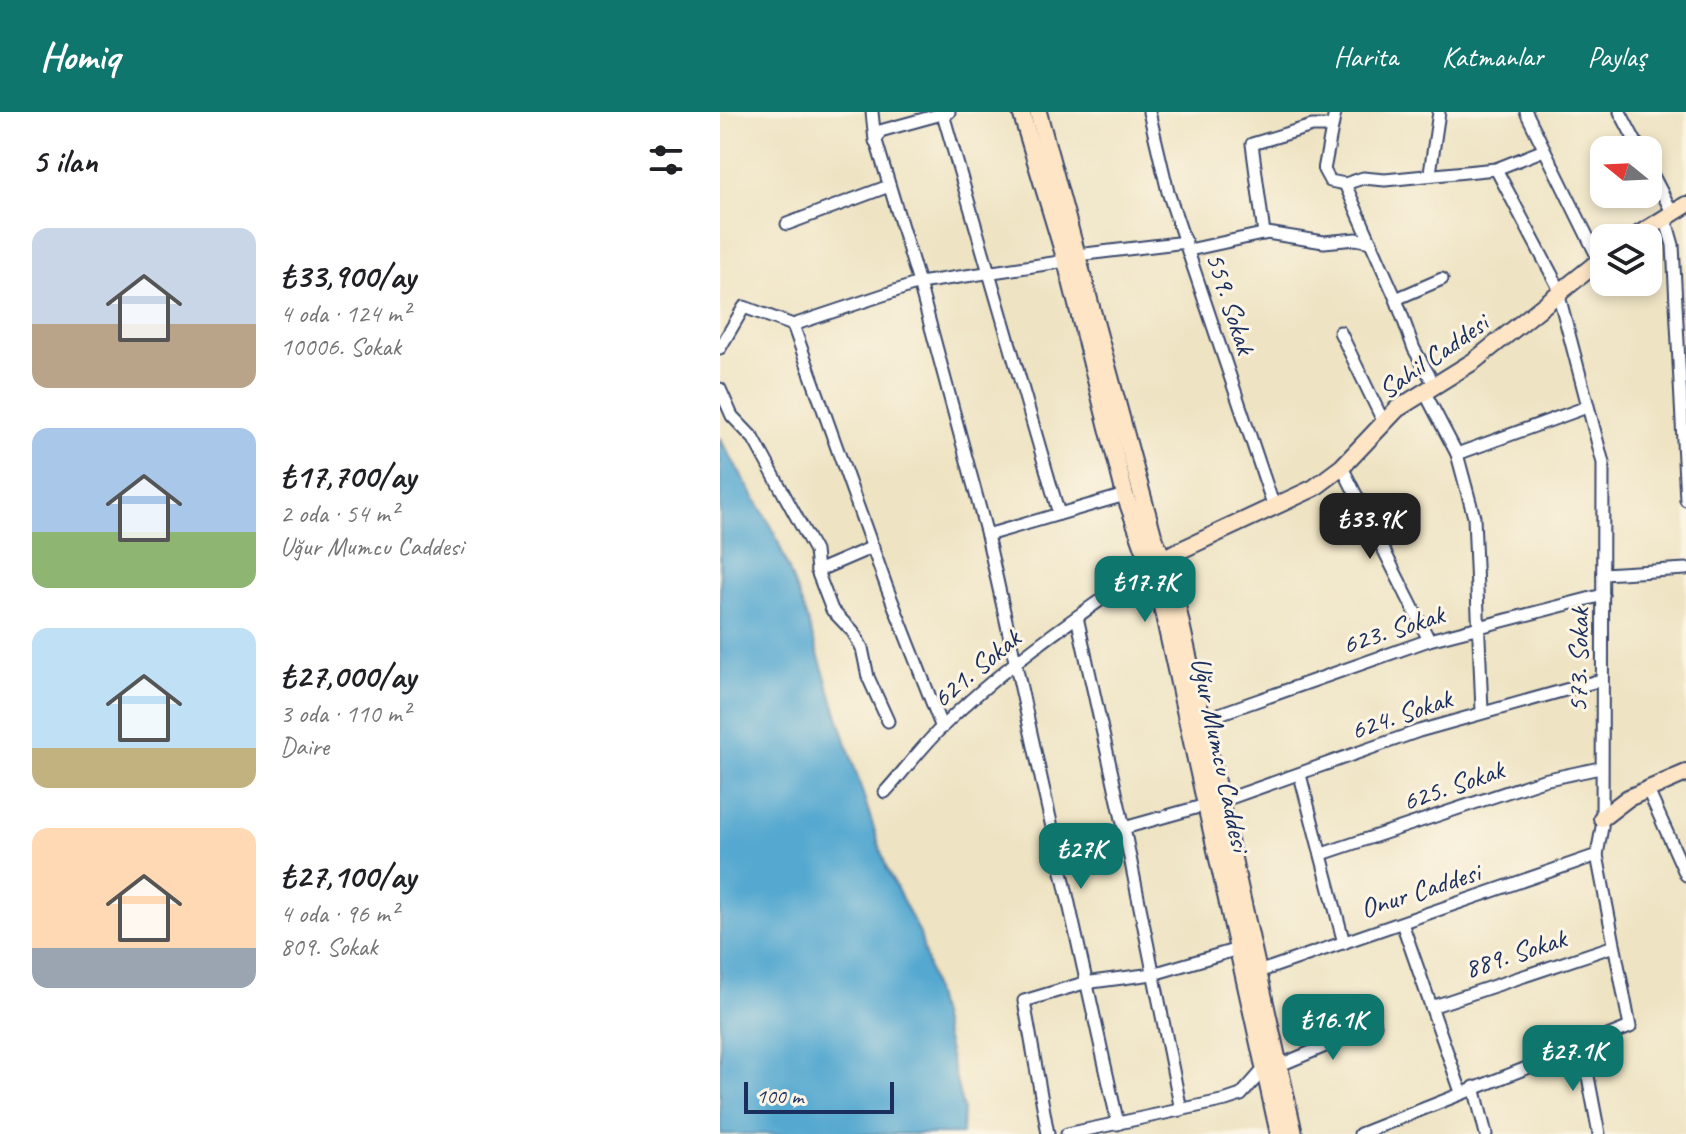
<!DOCTYPE html>
<html lang="tr">
<meta charset="utf-8">
<style>
body{margin:0;font-family:Caveat,sans-serif;background:#f2f2f2;color:#202124;height:100vh;display:flex;flex-direction:column;font-size:30px;white-space:nowrap}
*{box-sizing:border-box;margin:0}
p{font-size:26px;color:#757577}
.icon{flex:none;width:44px;height:44px;fill:none;stroke:currentColor;stroke-width:2;stroke-linecap:round;stroke-linejoin:round}
.map{position:relative;flex:1;overflow:hidden}
.drawer{display:flex;flex-direction:column;background:#fff;width:720px}
.drawer>*{flex:none}
.needle{width:52px;rotate:288deg}
.tools{position:absolute;left:870px;top:24px;display:grid;gap:16px}
.tools a{display:grid;place-items:center;width:72px;height:72px;border-radius:16px;background:#fff;box-shadow:0 4px 12px #0003;font-size:40px}
.scale{position:absolute;left:24px;bottom:20px;width:150px;box-sizing:border-box;padding-left:8px;border:4px solid #1b2f5e;border-top:0;font-size:22px;line-height:28px;white-space:nowrap;color:#1b2f5e;-webkit-text-stroke:6px #fcf5e5;paint-order:stroke}
.price{position:absolute;translate:-50% -68px;padding:0 18px;border-radius:16px;background:#0f766e;color:#fff;font-size:26px;line-height:52px;filter:drop-shadow(0 2px 4px #0008)}
.price::after{content:'';position:absolute;left:50%;top:48px;width:24px;height:18px;margin-left:-12px;background:inherit;clip-path:polygon(0 0,100% 0,50% 100%)}
.price.selected{background:#222;color:#fff}
ul{padding:0;list-style:none}
li{display:flex;align-items:center;gap:24px;height:200px;padding:0 32px}
li span{display:grid;place-items:center;flex:none;width:224px;height:160px;border-radius:16px;color:#555}
li>.icon{margin-inline-start:auto}
span .icon{width:96px;height:96px;fill:#fffc;stroke-width:1}
li b{font-size:34px}
h2{display:flex;justify-content:space-between;align-items:center;height:96px;padding:0 32px;font-size:34px}
header{display:flex;align-items:center;gap:48px;box-sizing:border-box;height:112px;padding:0 40px;background:#0f766e;color:#fff}
header strong{font-size:38px}
nav{display:flex;gap:44px;margin-inline-start:auto;font-size:28px}
main{display:flex;flex:1;min-height:0}
.map>svg:first-child{display:block}
.water{fill:#55a8d0;stroke:#386c97;stroke-width:2}
.lines{fill:none;stroke-linecap:round;stroke-linejoin:round}
.street-casing{stroke:#3b4a6d;stroke-width:15}
.secondary-casing{stroke:#3b4a6d;stroke-width:20}
.street{stroke:#fff;stroke-width:11}
.secondary{stroke:#fde5c5;stroke-width:16}
.labels{text-anchor:middle;dominant-baseline:central;stroke-width:6;stroke-linejoin:round;paint-order:stroke}
.street-label{font-size:28px;fill:#1b2f5e;stroke:#fcf5e5}
</style>
<header>
<strong>Homiq</strong>
<nav><a>Harita</a><a>Katmanlar</a><a>Paylaş</a></nav>
</header>
<main>
<section class="drawer">
<h2>5 ilan<svg class="icon" aria-label="filters" viewBox="0 0 24 24"><path d="M4 7h16M4 17h16"/><circle cx="9" cy="7" r="2"/><circle cx="15" cy="17" r="2"/></svg></h2>
<ul>
<li><span style="background:linear-gradient(#c9d6e8 60%,#b9a48a 0)"><svg class="icon" aria-label="home" viewBox="0 0 24 24"><path d="M3 11l9-7 9 7M6 9v11h12V9"/></svg></span><div><b>₺33,900/ay</b><p>4 oda · 124 m²</p><p>10006. Sokak</p></div></li>
<li><span style="background:linear-gradient(#a9c7e8 65%,#8fb573 0)"><svg class="icon" aria-label="home" viewBox="0 0 24 24"><path d="M3 11l9-7 9 7M6 9v11h12V9"/></svg></span><div><b>₺17,700/ay</b><p>2 oda · 54 m²</p><p>Uğur Mumcu Caddesi</p></div></li>
<li><span style="background:linear-gradient(#bfe0f5 75%,#c2b280 0)"><svg class="icon" aria-label="home" viewBox="0 0 24 24"><path d="M3 11l9-7 9 7M6 9v11h12V9"/></svg></span><div><b>₺27,000/ay</b><p>3 oda · 110 m²</p><p>Daire</p></div></li>
<li><span style="background:linear-gradient(#ffd9b3 75%,#9aa5b1 0)"><svg class="icon" aria-label="home" viewBox="0 0 24 24"><path d="M3 11l9-7 9 7M6 9v11h12V9"/></svg></span><div><b>₺27,100/ay</b><p>4 oda · 96 m²</p><p>809. Sokak</p></div></li>
</ul>
</section>
<div class="map">
<svg width="966" height="1022" viewBox="0 0 966 1022">
<rect width="100%" height="100%" fill="#fcf5e5"/>
<filter id="ink" filterUnits="userSpaceOnUse"><feTurbulence type="fractalNoise" baseFrequency=".0125" numOctaves="2"/><feDisplacementMap in="SourceGraphic" scale="16" xChannelSelector="R" yChannelSelector="G"/><feConvolveMatrix kernelMatrix="1 2 1 2 8 2 1 2 1" color-interpolation-filters="sRGB"/></filter>
<filter id="wash" filterUnits="userSpaceOnUse"><feTurbulence type="fractalNoise" baseFrequency=".006" numOctaves="4" result="noise"/><feDisplacementMap in="SourceGraphic" scale="32" xChannelSelector="R" yChannelSelector="G"/><feGaussianBlur stdDeviation="1.8" result="paint"/><feColorMatrix in="noise" values="0 0 0 0 0 0 0 0 0 0 0 0 0 0 0 0 0 1.4 0 .05"/><feComposite in="paint" operator="in"/></filter>
<g filter="url(#wash)">
<rect width="100%" height="100%" fill="#eee3c2"/>
<path class="water" d="M0,327L54,419L83,495L167,757L200,822L243,997L242,1022H0Z"/>
</g>
<g filter="url(#ink)">
<g class="lines">
<g class="street-casing">
<g id="street">
<path d="M152,0L155,29"/>
<path d="M229,0L160,19L156,29L199,171L267,423L398,1012"/>
<path d="M429,0L448,80L554,395"/>
<path d="M615,0L604,58L610,69L625,72L643,66L665,68L776,57L824,38"/>
<path d="M806,0L879,148"/>
<path d="M900,0L920,38"/>
<path d="M223,2L339,402"/>
<path d="M928,54L952,100"/>
<path d="M776,57L842,182"/>
<path d="M710,61L719,0"/>
<path d="M625,72L676,187L694,237L714,272"/>
<path d="M945,105L953,133L966,388"/>
<path d="M67,112L169,74"/>
<path d="M544,122L532,32L592,14H612"/>
<path d="M469,138L547,121L604,130L636,127L651,130"/>
<path d="M357,143L466,130"/>
<path d="M676,187L722,167"/>
<path d="M73,213L167,476L222,616"/>
<path d="M620,220L664,311"/>
<path d="M0,236L24,195L73,213L199,171L346,149"/>
<path d="M0,277L12,304L34,327L95,439L97,459L153,435"/>
<path d="M704,279L737,342L754,405L762,599"/>
<path d="M737,342L867,295"/>
<path d="M622,355L709,528"/>
<path d="M267,423L405,383"/>
<path d="M97,459L112,498L133,520L142,536L148,565L168,609"/>
<path d="M883,462L966,457"/>
<path d="M357,505L404,716L461,998"/>
<path d="M482,608L709,528L883,483"/>
<path d="M580,663L624,831"/>
<path d="M927,676L966,763"/>
<path d="M165,680C184,659 201,636 221,616C283,554 358,504 429,454"/>
<path d="M499,690L699,619L881,568"/>
<path d="M404,716L486,693"/>
<path d="M602,742L823,668L880,656"/>
<path d="M682,811L741,980"/>
<path d="M538,860L877,743"/>
<path d="M711,895L894,834"/>
<path d="M862,933L879,1022"/>
<path d="M558,954L655,913"/>
<path d="M754,975L766,1022"/>
<path d="M328,1022L304,889L364,871L433,862L518,837"/>
<path d="M347,1022L506,988L521,983L544,957"/>
<path d="M640,1022L910,915L877,743L882,715L883,351L839,184"/>
</g>
</g>
<g class="secondary-casing">
<g id="secondary">
<path d="M301,0L346,149L405,383L437,472L559,1022"/>
<path d="M318,0L433,423L451,467L574,1022"/>
<path d="M913,126L966,93"/>
<path d="M433,451L594,376L622,355L677,297L754,249L884,145"/>
<path d="M882,706L908,686L966,661"/>
</g>
</g>
<use href="#street" class="street"/>
<use href="#secondary" class="secondary"/>
</g>
</g>
<g class="labels">
<g class="street-label">
<text transform="translate(511 191) rotate(72)">559. Sokak</text>
<text transform="translate(713 244) rotate(-35)">Sahil Caddesi</text>
<text transform="translate(673 517) rotate(-18)">623. Sokak</text>
<text transform="translate(858 548) rotate(-89)">573. Sokak</text>
<text transform="translate(256 556) rotate(-40)">621. Sokak</text>
<text transform="translate(681 602) rotate(-19)">624. Sokak</text>
<text transform="translate(501 642) rotate(78)">Uğur Mumcu Caddesi</text>
<text transform="translate(733 673) rotate(-19)">625. Sokak</text>
<text transform="translate(700 778) rotate(-18)">Onur Caddesi</text>
<text transform="translate(795 841) rotate(-18)">889. Sokak</text>
</g>
</g>
</svg>
<div class="tools">
<a><svg class="needle" viewBox="-14 -14 28 28"><path d="M0-13l5 13h-10z" fill="#e53935"/><path d="M0 13l5-13h-10z" fill="#757577"/></svg></a>
<a><svg class="icon" aria-label="layers" viewBox="0 0 24 24"><path d="M12 4l9 5-9 5-9-5zM3 14l9 5 9-5"/></svg></a>
</div>
<div class="scale">100 m</div>
<b class="price selected" style="left:650px;top:449px">₺33.9K</b>
<b class="price" style="left:425px;top:512px">₺17.7K</b>
<b class="price" style="left:361px;top:779px">₺27K</b>
<b class="price" style="left:613px;top:950px">₺16.1K</b>
<b class="price" style="left:853px;top:981px">₺27.1K</b>
</div>
</main>
